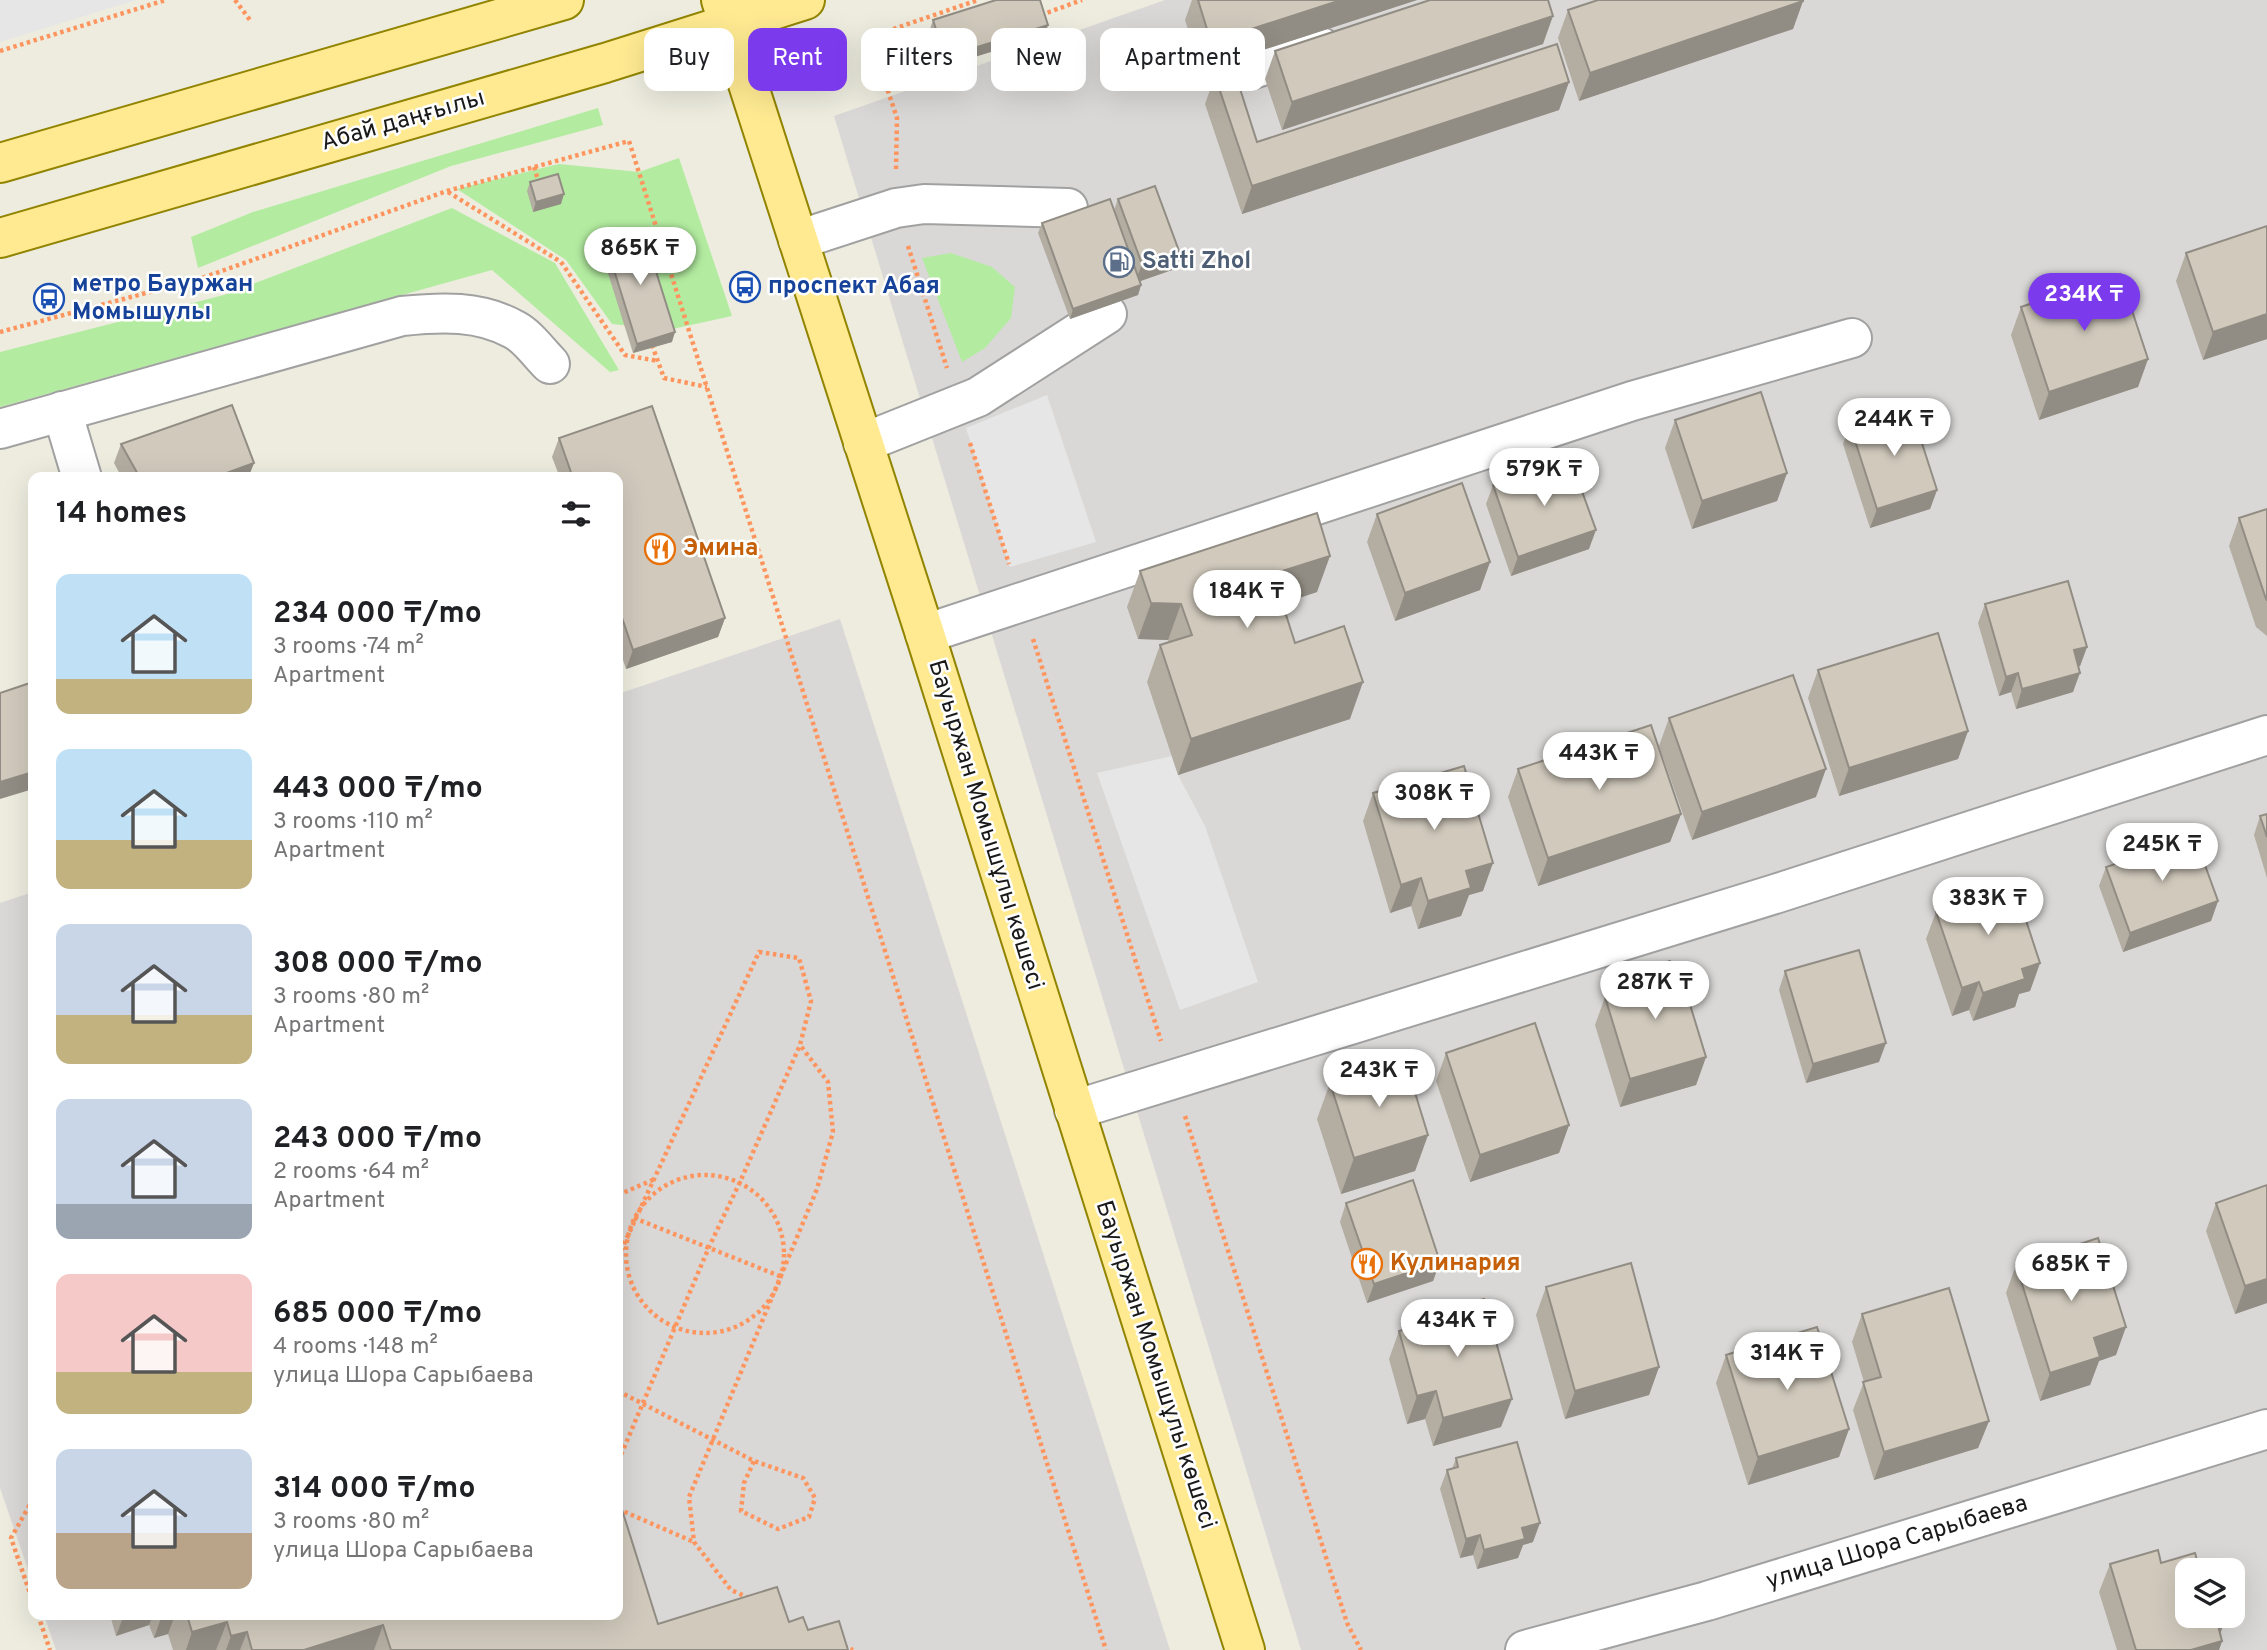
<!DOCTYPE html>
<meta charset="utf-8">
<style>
body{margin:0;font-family:Overpass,sans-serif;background:#f2f2f2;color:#202124;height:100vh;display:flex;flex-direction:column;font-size:26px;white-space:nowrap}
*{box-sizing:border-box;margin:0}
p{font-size:23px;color:#757577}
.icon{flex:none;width:38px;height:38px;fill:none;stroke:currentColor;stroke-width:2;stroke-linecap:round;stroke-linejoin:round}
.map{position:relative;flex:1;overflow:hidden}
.side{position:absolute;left:28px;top:472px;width:595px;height:1148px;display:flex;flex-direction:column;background:#fff;border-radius:14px;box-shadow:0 7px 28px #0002}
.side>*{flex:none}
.guide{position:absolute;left:644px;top:28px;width:665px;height:63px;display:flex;gap:14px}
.tools{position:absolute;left:2175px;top:1558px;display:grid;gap:14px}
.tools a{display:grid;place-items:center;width:70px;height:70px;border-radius:14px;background:#fff;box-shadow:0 7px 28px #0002;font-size:35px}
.price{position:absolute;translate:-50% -60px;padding:0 16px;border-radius:24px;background:#fff;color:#222;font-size:23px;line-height:46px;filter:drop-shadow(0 2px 4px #0008)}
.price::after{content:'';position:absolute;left:50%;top:42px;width:21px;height:16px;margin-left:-10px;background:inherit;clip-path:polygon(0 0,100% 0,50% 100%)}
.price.current{background:#7c3aed;color:#fff}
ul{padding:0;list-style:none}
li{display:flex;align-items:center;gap:21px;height:175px;padding:0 28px}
li span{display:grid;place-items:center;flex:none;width:196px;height:140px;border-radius:14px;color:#555}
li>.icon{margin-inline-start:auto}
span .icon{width:84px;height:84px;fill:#fffc;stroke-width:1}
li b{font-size:30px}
h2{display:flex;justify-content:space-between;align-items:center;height:84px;padding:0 28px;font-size:30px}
.pill{padding:0 24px;border-radius:14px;background:#fff;box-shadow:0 7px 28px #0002;font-size:24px;line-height:63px}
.pill.current{background:#7c3aed;color:#fff}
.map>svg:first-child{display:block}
.residential{fill:#d9d8d7;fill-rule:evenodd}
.grass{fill:#b3eca0}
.parking{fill:#e6e6e6}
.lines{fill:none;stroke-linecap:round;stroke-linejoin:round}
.minor-casing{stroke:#a1a1a1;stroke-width:42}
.major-casing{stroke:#918400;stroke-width:42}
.path{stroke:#ff955e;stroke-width:4.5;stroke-dasharray:3.5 3.5;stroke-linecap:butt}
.minor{stroke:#fff;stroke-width:38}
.major{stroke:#ffea92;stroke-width:38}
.wall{fill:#b3ada2}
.shaded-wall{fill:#928d84}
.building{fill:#d0c9bc;stroke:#928d84;stroke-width:2}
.labels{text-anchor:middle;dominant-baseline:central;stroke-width:5;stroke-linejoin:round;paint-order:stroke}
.street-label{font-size:24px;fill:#1a1a1a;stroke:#fff}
.service-label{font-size:24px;font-weight:bold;fill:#4e5e75;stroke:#fff;text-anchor:start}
.transit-label{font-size:24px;font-weight:bold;fill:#164399;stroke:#fff;text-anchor:start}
.food-label{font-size:24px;font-weight:bold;fill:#c56008;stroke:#fff;text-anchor:start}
</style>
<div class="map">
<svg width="2267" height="1650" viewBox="0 0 2267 1650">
<rect width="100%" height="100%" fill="#edecdf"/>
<g class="residential">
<path d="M1165,0H2267V1650H1301L834,116ZM2188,1570H2233V1615H2188Z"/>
<path d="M840,619L1170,1650H56L44,1615H618V694Z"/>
<path d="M33,892V1584L0,1488V903Z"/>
</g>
<g class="grass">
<path d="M598,108L603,125L451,166L198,268L191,237L253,212Z"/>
<path d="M679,158L732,316L668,330L612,324L566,260L457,189L559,164L639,172Z"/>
<path d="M452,208L555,263L619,370L610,372L492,270L0,407V352L224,295Z"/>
<path d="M951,253L992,267L1015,287L1011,318L985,348L962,362L922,258Z"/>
</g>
<g class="parking">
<path d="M0,0H136L0,42Z"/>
<path d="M1047,395L1096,542L1010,567L966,428Z"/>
<path d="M1172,756L1178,775L1205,826L1258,982L1180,1010L1097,773Z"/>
</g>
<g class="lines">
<g class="minor-casing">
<g id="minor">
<path d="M1250,70L1321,47"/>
<path d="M798,240L896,208L924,204L1068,208"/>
<path d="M62,411L82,478"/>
<path d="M0,429L402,316C441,312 480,310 515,330C528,337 539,353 550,364"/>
<path d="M863,443L978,397L1107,314"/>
<path d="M925,634L1632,401L1852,338"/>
<path d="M1074,1110L1775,894L2267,735"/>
<path d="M1525,1650L1707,1601L2267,1429"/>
</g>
</g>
<g class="major-casing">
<g id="major">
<path d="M721,0L925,634L1245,1650"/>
<path d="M0,163L564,0"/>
<path d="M0,238L605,63L805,0"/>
</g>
</g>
<g class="path">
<path d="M235,0L250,20"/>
<path d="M1041,15L1082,0"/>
<path d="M0,51L166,0"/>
<path d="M534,167L539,183"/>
<path d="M896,169L897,118L870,37L978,0"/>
<path d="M448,192L561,262L625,355L658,361"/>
<path d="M908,246L947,368"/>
<path d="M0,332L202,278L447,191L629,141L1106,1650"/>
<path d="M652,345L664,378L707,387"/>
<path d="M970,443L1009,564"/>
<path d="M1033,639L1161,1041"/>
<path d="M1185,1116L1347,1623L1361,1650"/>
<circle cx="705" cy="1254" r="79"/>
<path d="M618,1195L655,1179"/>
<path d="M634,1218L782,1277"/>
<path d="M618,1257L759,952L799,958L811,1001L800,1045L740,1182L709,1247L618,1462"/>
<path d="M618,1391L754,1461L803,1478L815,1498L809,1517L778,1529L741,1511L744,1483L754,1461"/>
<path d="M33,1499L11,1538L33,1602"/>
<path d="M618,1509L694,1542"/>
<path d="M749,1598L731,1590L694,1542L689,1497L817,1189L833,1132L828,1082L800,1045"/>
<path d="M38,1615L50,1650"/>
<path d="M844,1646L853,1650"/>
</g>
<use href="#minor" class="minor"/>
<use href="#major" class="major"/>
</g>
<g class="wall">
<path d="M1192,0H1417L1201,70L1185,20Z"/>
<path d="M1803,1L1793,29L1579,101L1558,38L1568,10Z"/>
<path d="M933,20L1045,35L942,67L930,29Z"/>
<path d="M1543,44L1282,130L1265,79L1275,51Z"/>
<path d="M1215,76L1257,142L1569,82L1559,110L1242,214L1205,104Z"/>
<path d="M530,182L561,204L533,212L527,191Z"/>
<path d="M1118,199L1172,270L1140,281L1141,285L1138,295L1070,319L1038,233L1042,223L1114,210Z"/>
<path d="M2267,226V339L2203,360L2176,281L2186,253Z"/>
<path d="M605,241L672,342L633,353L601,251Z"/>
<path d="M2021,307L2148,359L2138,387L2039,420L2011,335Z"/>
<path d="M652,406L725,618L718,637L626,669L618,645V478H560L552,457L559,438Z"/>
<path d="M1675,420L1787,473L1777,501L1692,529L1665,448Z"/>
<path d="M1850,425L1937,490L1930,509L1870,528L1843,444Z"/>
<path d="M121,444L254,463L248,478H122L114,463Z"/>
<path d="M1493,485L1589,549L1511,576L1486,504Z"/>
<path d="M2267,509V636L2256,627L2229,546L2239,518Z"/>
<path d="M1377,514L1490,562L1480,590L1395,621L1367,542Z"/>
<path d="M1140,571L1317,592L1282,603L1295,643L1350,719L1178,775L1147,682L1160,645L1169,643L1168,640L1138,639L1127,607Z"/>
<path d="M1985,604L2087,647L2080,666H2078L2073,692L2016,709L2011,692L1999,696L1978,623Z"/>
<path d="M1818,670L1968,731L1958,759L1839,796L1808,698Z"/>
<path d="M1669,718L1816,797L1692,840L1659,746Z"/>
<path d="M1518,769L1681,814L1670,842L1538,886L1508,797Z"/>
<path d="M1373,793L1483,891L1469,895L1461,916L1418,929L1411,906L1390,913L1363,821Z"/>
<path d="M2267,814V878L2254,835L2260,816Z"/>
<path d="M2141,843L2169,844L2218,901L2211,921L2123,952L2099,886L2106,867L2137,856Z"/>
<path d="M1994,892L2040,963L2030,991L2019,994L2015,1007L1973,1021L1969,1010L1952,1016L1926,939L1936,912L1943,909L1948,896Z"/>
<path d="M1785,971L1879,1062L1806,1083L1779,990Z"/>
<path d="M1620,976H1675L1706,1057L1696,1085L1620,1107L1595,1025L1605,997L1613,995Z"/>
<path d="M1446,1053L1569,1125L1559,1153L1470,1182L1436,1081Z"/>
<path d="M1330,1083L1428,1135L1415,1171L1341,1194L1317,1119Z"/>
<path d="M1346,1203L1440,1262L1433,1281L1367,1303L1340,1222Z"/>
<path d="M2216,1203L2267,1303L2235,1314L2206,1231Z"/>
<path d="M2016,1265L2116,1355L2099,1361L2090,1385L2040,1401L2006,1293Z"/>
<path d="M1546,1287L1659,1367L1649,1395L1565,1419L1536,1315Z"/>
<path d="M1862,1314L1989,1421L1978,1448L1874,1480L1853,1410L1864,1382L1852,1342Z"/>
<path d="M1417,1318L1501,1427L1433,1446L1425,1419L1407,1424L1389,1359L1399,1331L1414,1327Z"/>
<path d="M1726,1355L1849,1429L1839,1457L1748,1485L1716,1383Z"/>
<path d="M1456,1458L1533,1542L1523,1545L1518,1558L1477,1569L1473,1555L1460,1558L1440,1489L1447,1470L1452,1469Z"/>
<path d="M2161,1563L2188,1570L2227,1615L2220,1634L2222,1641L2219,1650H2117L2099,1592L2110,1564Z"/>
<path d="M110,1615H618L658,1624L789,1622L848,1650H173L168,1634L154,1638L149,1625L116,1636Z"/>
</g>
<g class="shaded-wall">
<path d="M1341,0H1417L1201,70L1211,42Z"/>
<path d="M1803,1L1793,29L1579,101L1590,73Z"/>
<path d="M1553,16L1543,44L1282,130L1292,102Z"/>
<path d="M1048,25L1045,35L942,67L945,57Z"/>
<path d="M1569,82L1559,110L1242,214L1252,186Z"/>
<path d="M564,194L561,204L533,212L536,202Z"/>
<path d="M1179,251L1172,270L1135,283L1142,264Z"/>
<path d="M1141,285L1138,295L1070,319L1073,309Z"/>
<path d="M2267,314V339L2203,360L2213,332Z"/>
<path d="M675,332L672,342L633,353L637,344Z"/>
<path d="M2148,359L2138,387L2039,420L2049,392Z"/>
<path d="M254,463L248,478H213Z"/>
<path d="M1787,473L1777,501L1692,529L1702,501Z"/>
<path d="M1937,490L1930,509L1870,528L1877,509Z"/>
<path d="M1596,530L1589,549L1511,576L1518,557Z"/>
<path d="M1330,556L1317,592L1260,611L1273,574Z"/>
<path d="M1490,562L1480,590L1395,621L1405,593Z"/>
<path d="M1151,603L1181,604L1168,640L1138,639Z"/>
<path d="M725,618L718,637L626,669L633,650Z"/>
<path d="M2087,647L2080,666L2067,669L2074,650Z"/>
<path d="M2018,673L2011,692L1999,696L2006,677Z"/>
<path d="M2080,673L2073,692L2016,709L2022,689Z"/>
<path d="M1363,682L1350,719L1178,775L1191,739Z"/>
<path d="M1968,731L1958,759L1839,796L1849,768Z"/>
<path d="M1826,769L1816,797L1692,840L1702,812Z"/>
<path d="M33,772V789L0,799V782Z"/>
<path d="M1681,814L1670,842L1538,886L1548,858Z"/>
<path d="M1493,863L1483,891L1469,895L1461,916L1418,929L1428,901L1466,871Z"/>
<path d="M1421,878L1411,906L1390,913L1401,885Z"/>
<path d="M2218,901L2211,921L2123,952L2130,933Z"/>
<path d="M2040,963L2030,991L2019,994L2015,1007L1973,1021L1983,993L2022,969Z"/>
<path d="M1979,982L1969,1010L1952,1016L1962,988Z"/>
<path d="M1886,1043L1879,1062L1806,1083L1813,1064Z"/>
<path d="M1706,1057L1696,1085L1620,1107L1630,1079Z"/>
<path d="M1569,1125L1559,1153L1470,1182L1480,1155Z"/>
<path d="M1428,1135L1415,1171L1341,1194L1354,1158Z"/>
<path d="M1440,1262L1433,1281L1367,1303L1374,1284Z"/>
<path d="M2267,1279V1303L2235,1314L2245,1286Z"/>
<path d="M2126,1327L2116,1355L2099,1361L2090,1385L2040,1401L2050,1373L2094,1338Z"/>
<path d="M1659,1367L1649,1395L1565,1419L1575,1391Z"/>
<path d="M1436,1391L1425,1419L1407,1424L1417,1396Z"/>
<path d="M1512,1399L1501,1427L1433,1446L1443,1418Z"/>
<path d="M1989,1421L1978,1448L1874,1480L1884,1452Z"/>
<path d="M1849,1429L1839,1457L1748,1485L1758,1457Z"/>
<path d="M1540,1523L1533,1542L1523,1545L1518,1558L1477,1569L1484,1550L1522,1528Z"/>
<path d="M1480,1535L1473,1555L1460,1558L1466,1539Z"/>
<path d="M124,1615H153L149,1625L116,1636Z"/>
<path d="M162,1615H175L168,1634L154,1638Z"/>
<path d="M2227,1615L2217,1642L2222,1641L2219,1650H2191L2216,1618Z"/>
<path d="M227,1622L216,1650H186L192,1632Z"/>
<path d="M383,1625L374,1650H304Z"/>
<path d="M247,1632L240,1650H226L231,1636Z"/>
</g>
<g class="building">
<path d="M996,0H1040L1048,25L945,57L933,20Z"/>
<path d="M1198,0H1341L1211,42Z"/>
<path d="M1430,0H1548L1553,16L1292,102L1275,51Z"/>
<path d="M1598,0H1803V1L1590,73L1568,10Z"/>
<path d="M1557,44L1569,82L1252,186L1215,76L1234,70L1257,142Z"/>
<path d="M558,174L564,194L536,202L530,182Z"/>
<path d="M1155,186L1179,251L1142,264L1118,199Z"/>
<path d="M1110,199L1141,285L1073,309L1042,223Z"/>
<path d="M2267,226V314L2213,332L2186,253Z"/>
<path d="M643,230L675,332L637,344L605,241Z"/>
<path d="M2120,274L2148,359L2049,392L2021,307Z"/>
<path d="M1761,392L1787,473L1702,501L1675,420Z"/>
<path d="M232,405L254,463L213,478H140L121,444Z"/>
<path d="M652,406L725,618L633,650L618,606V478H573L559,438Z"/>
<path d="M1910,406L1937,490L1877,509L1850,425Z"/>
<path d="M1570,458L1596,530L1518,557L1493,485Z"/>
<path d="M1462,483L1490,562L1405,593L1377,514Z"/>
<path d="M2267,509V600L2266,599L2239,518Z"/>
<path d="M1317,513L1330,556L1273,574L1295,643L1344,626L1363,682L1191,739L1160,645L1192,635L1181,604L1151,603L1140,571Z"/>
<path d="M2068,581L2087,647L2074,650L2080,673L2022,689L2018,673L2006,677L1985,604Z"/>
<path d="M1938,633L1968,731L1849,768L1818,670Z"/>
<path d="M1793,675L1826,769L1702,812L1669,718Z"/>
<path d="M33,682V772L0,782V693Z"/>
<path d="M1651,725L1681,814L1548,858L1518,769Z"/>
<path d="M1464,766L1493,863L1466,871L1471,888L1428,901L1421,878L1401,885L1373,793Z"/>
<path d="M2267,814V837L2260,816Z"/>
<path d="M2166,835L2169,844L2194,835L2218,901L2130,933L2106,867L2145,854L2141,843Z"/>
<path d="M1991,882L1994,892L2014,884L2040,963L2022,969L2025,979L1983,993L1979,982L1962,988L1936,912L1951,907L1948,896Z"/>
<path d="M1859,950L1886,1043L1813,1064L1785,971Z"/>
<path d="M1670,961L1675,976L1681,975L1706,1057L1630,1079L1605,997L1625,991L1620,976Z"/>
<path d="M1535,1023L1569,1125L1480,1155L1446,1053Z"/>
<path d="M1405,1060L1428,1135L1354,1158L1330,1083Z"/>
<path d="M1413,1180L1440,1262L1374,1284L1346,1203Z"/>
<path d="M2267,1185V1279L2245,1286L2216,1203Z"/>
<path d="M2098,1238L2126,1327L2094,1338L2100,1357L2050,1373L2016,1265Z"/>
<path d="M1631,1263L1659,1367L1575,1391L1546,1287Z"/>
<path d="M1949,1288L1989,1421L1884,1452L1863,1382L1881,1377L1862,1314Z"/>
<path d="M1484,1299L1512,1399L1443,1418L1436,1391L1417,1396L1399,1331L1419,1326L1417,1318Z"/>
<path d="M1817,1327L1849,1429L1758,1457L1726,1355Z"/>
<path d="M1517,1442L1540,1523L1522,1528L1525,1539L1484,1550L1480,1535L1466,1539L1447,1470L1458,1467L1456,1458Z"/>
<path d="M618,1497L658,1624L777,1587L789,1622L803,1617L808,1630L839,1621L848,1650H391L383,1625L304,1650H252L247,1632L231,1636L227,1622L192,1632L187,1615H618Z"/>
<path d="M2158,1550L2161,1563L2195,1553L2200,1570H2188V1615H2226L2216,1618L2222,1641L2191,1650H2136L2110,1564Z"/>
</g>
<defs>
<g id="fuel-ring" transform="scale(1.575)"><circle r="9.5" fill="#fff" stroke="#5c6f8a" stroke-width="1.5"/><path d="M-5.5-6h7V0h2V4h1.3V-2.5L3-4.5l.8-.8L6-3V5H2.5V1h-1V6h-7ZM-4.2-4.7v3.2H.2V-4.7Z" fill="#5c6f8a"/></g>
<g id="bus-ring" transform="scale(1.575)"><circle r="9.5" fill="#fff" stroke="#1a4fb4" stroke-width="1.5"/><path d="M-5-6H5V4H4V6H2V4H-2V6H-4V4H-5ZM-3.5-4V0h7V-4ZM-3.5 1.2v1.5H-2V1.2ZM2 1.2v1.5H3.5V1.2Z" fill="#1a4fb4"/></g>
<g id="restaurant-ring" transform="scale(1.575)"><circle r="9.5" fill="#fff" stroke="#e8710a" stroke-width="1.5"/><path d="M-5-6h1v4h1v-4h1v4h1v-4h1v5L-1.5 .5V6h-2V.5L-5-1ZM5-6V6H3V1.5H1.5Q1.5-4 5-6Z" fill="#e8710a"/></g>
</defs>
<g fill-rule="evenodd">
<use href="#fuel-ring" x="1119" y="262"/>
<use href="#bus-ring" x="745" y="287"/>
<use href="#bus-ring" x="49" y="299"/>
<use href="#restaurant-ring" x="660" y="549"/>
<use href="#restaurant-ring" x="1367" y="1264"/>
</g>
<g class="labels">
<g class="street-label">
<text transform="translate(403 121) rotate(-16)">Абай даңғылы</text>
<text transform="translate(985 825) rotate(73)">Бауыржан Момышұлы көшесі</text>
<text transform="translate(1155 1365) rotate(72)">Бауыржан Момышұлы көшесі</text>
<text transform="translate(1897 1543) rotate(-17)">улица Шора Сарыбаева</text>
</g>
<g class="service-label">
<text x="1142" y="262">Satti Zhol</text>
</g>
<g class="transit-label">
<text x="72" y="285">метро Бауржан<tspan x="72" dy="28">Момышулы</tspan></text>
<text x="768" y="287">проспект Абая</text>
</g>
<g class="food-label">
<text x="683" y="549">Эмина</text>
<text x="1390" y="1264">Кулинария</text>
</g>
</g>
</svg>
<div class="tools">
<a><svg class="icon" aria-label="layers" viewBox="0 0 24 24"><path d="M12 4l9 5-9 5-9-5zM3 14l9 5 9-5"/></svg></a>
</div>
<b class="price" style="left:640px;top:287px">865K ₸</b>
<b class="price current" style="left:2084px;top:333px">234K ₸</b>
<b class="price" style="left:1894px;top:458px">244K ₸</b>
<b class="price" style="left:1544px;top:508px">579K ₸</b>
<b class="price" style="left:1247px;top:630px">184K ₸</b>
<b class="price" style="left:1599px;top:792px">443K ₸</b>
<b class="price" style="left:1434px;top:832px">308K ₸</b>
<b class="price" style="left:2162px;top:883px">245K ₸</b>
<b class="price" style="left:1988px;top:937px">383K ₸</b>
<b class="price" style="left:1655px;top:1021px">287K ₸</b>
<b class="price" style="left:1379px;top:1109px">243K ₸</b>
<b class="price" style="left:2071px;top:1303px">685K ₸</b>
<b class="price" style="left:1457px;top:1359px">434K ₸</b>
<b class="price" style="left:1787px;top:1392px">314K ₸</b>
<div class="guide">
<a class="pill">Buy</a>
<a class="pill current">Rent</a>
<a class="pill">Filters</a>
<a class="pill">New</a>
<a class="pill">Apartment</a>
</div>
<section class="side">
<h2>14 homes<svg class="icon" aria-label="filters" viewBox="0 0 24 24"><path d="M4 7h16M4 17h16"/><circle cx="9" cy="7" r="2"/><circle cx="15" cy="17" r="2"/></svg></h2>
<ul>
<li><span style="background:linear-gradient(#bfe0f5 75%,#c2b280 0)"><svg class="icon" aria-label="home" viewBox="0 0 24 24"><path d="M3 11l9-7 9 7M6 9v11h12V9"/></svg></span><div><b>234 000 ₸/mo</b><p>3 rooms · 74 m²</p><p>Apartment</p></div></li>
<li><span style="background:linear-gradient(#bfe0f5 65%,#c2b280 0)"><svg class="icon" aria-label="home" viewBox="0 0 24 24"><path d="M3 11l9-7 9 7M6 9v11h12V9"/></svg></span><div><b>443 000 ₸/mo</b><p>3 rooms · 110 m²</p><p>Apartment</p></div></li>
<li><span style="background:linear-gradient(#c9d6e8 65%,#c2b280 0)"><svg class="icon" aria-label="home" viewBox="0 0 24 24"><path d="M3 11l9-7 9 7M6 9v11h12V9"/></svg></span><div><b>308 000 ₸/mo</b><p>3 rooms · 80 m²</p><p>Apartment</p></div></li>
<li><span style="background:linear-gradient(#c9d6e8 75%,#9aa5b1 0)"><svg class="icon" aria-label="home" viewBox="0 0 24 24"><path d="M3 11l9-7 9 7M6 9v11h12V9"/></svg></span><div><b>243 000 ₸/mo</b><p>2 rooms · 64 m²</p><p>Apartment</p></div></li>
<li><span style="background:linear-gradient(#f6c9c9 70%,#c2b280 0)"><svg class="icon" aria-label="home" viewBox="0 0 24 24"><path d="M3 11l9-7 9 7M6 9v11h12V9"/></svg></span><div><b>685 000 ₸/mo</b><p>4 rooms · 148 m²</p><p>улица Шора Сарыбаева</p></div></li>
<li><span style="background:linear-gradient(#c9d6e8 60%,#b9a48a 0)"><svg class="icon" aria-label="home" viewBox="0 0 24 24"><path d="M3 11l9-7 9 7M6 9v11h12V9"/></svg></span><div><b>314 000 ₸/mo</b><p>3 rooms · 80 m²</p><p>улица Шора Сарыбаева</p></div></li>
</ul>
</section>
</div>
